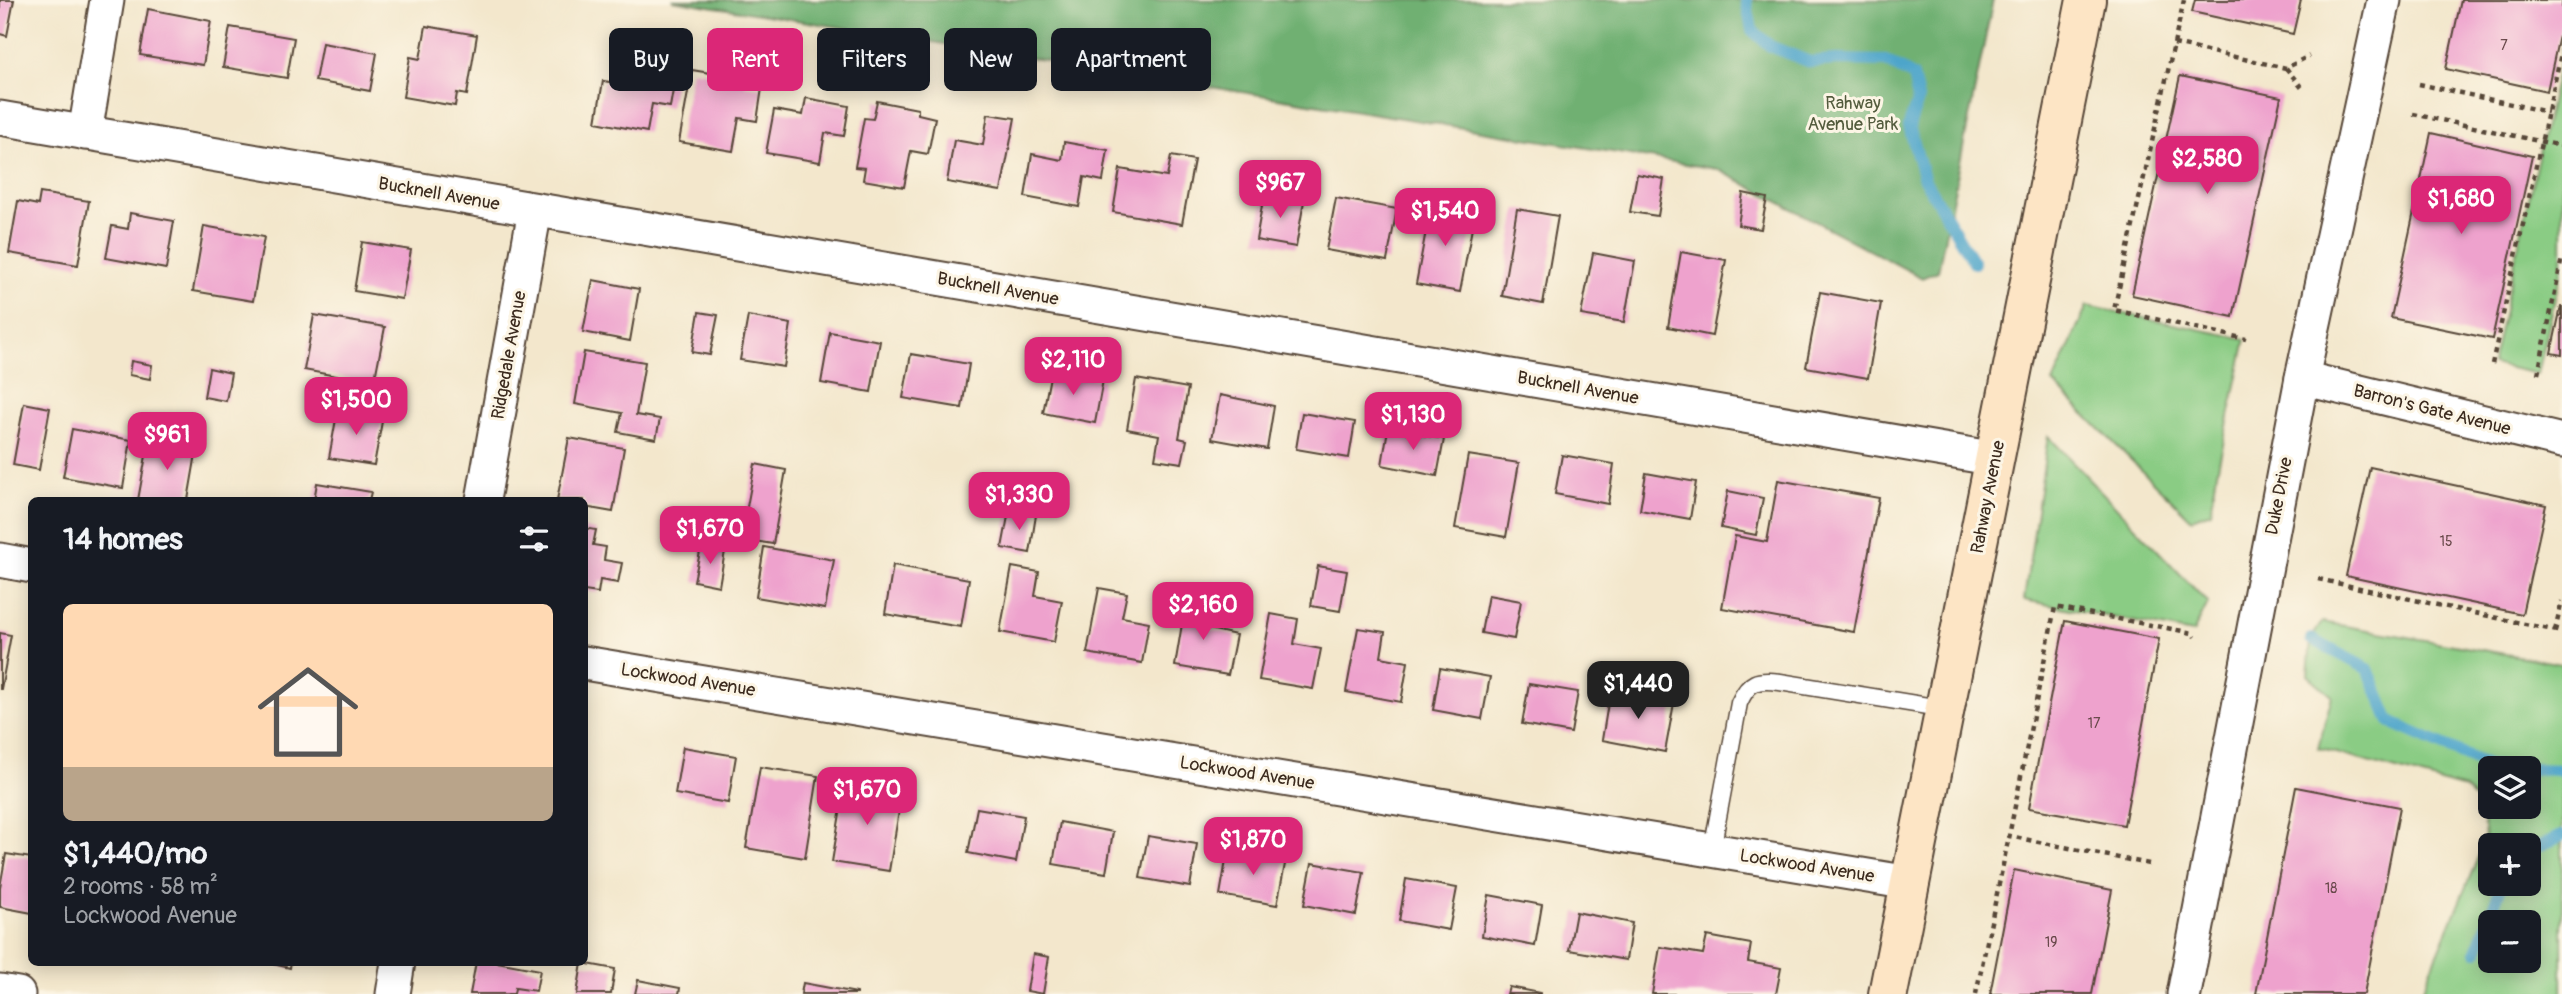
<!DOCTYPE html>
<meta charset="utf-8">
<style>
body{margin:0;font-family:Pangolin,sans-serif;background:#20242c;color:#f1f3f6;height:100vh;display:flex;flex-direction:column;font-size:26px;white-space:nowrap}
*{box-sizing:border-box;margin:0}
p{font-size:23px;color:#9ea1a6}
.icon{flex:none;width:38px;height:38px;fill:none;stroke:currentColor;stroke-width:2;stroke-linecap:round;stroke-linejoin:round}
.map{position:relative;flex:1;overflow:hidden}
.panel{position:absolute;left:28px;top:497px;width:560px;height:469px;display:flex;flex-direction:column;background:#171b24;border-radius:10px;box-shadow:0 4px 18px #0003}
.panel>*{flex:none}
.hud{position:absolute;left:609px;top:28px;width:665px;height:63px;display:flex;gap:14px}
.fabs{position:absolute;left:2478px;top:756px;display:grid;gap:14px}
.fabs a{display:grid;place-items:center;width:63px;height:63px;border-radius:10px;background:#171b24;box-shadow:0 4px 18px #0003;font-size:35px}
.price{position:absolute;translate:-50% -60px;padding:0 16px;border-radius:14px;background:#db2777;color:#fff;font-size:23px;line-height:46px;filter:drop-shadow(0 2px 4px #0008)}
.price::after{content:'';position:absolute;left:50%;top:42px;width:21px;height:16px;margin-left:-10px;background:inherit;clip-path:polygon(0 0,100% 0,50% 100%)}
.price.current{background:#222;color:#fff}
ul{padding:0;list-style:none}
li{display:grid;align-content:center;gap:14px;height:371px;padding:0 35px}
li+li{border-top:2px solid #363941}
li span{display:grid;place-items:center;height:217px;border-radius:10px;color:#555}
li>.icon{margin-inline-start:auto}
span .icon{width:126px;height:126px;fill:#fffc;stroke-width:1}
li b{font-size:30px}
h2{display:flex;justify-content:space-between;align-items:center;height:84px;padding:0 35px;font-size:30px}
.chip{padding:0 24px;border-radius:10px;background:#171b24;box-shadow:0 4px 18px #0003;font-size:24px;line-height:63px}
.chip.current{background:#db2777;color:#fff}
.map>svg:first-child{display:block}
.green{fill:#8acc84;stroke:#627b51;stroke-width:2;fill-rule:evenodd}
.forest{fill:#6fb072;stroke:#556d48;stroke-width:2}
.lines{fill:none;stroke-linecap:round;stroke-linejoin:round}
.stream{stroke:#4ea5ca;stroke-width:12}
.building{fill:#eea2cd}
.lane-casing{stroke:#574638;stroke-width:19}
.street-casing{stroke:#574638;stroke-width:37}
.secondary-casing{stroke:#574638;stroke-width:42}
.path{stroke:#574638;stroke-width:4.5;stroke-dasharray:5 5;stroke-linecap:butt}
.lane{stroke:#fff;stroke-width:16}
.street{stroke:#fff;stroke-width:33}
.secondary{stroke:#fde5c5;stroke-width:38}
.labels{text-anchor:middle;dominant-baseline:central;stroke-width:6;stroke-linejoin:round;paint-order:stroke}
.number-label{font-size:14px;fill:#68484a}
.park-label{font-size:18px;fill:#535b3d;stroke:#fcf5e5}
.street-label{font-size:18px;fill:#3b2a1e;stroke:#fcf5e5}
</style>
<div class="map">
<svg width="2562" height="994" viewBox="0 0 2562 994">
<rect width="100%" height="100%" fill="#fcf5e5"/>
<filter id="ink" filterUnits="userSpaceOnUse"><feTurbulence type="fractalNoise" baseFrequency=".0143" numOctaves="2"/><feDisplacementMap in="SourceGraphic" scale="14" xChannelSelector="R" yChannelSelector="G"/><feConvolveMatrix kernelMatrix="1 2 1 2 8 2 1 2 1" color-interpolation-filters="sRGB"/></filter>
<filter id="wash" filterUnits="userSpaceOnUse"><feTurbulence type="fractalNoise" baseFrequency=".00686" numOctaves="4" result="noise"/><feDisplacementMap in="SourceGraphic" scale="28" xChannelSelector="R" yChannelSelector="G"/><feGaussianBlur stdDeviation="1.57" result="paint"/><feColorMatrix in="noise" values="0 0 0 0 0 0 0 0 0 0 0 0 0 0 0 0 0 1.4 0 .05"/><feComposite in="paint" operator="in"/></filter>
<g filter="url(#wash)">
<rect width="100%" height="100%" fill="#f3e7cc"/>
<g class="green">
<path d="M2562,49V267L2538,374L2492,364Z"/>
<path d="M2087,306L2246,339L2217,472L2211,512L2191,519L2053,383Z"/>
<path d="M2048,436L2208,603L2193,633L2024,600Z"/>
<path d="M2322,622L2562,664V994H2421L2485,841L2482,804L2465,789L2318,748L2332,696L2308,675L2311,639ZM2490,768H2529V807H2490ZM2529,845V884H2490V845ZM2529,922V961H2490V922Z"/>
</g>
<path class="forest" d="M672,0H1993L1938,271L1922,278L1717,169Z"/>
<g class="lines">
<g class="stream">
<path d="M1746,0L1752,30L1770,46L1810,62L1836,60L1886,61L1913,76L1918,99L1909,126L1924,179L1974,263"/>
<path d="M2311,639L2368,669L2390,722L2489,766L2516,768"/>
<path d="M2529,769L2562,770"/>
<path d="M2529,850L2562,836"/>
<path d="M2477,951L2502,884"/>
</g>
</g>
<g id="blocks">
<g class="building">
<path d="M0,0H14L7,36L0,34Z"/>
<path d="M2195,0H2301L2293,34L2192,12Z"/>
<path d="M2461,0H2562V22L2547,91L2446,69Z"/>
<path d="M148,9L211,21L203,65L140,55Z"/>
<path d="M426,26L477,35L467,95L457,93L455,106L403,97L410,57L420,59Z"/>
<path d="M230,27L294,38L287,78L223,67Z"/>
<path d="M322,43L377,53L370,91L315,81Z"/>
<path d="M660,48L680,51L670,107L652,104L647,132L596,122L603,81L629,85L633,64L657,69Z"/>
<path d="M692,70L746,79L745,86L762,88L757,121L739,118L733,151L679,142Z"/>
<path d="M2180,76L2281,97L2233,317L2132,295Z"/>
<path d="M806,98L849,106L844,136L825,133L820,162L766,153L774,110L803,115Z"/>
<path d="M877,101L918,109V114L935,118L928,154L911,151L904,187L863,180L865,168L855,167L864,118L873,119Z"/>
<path d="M988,114L1015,118L1001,191L947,182L954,140L983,145Z"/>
<path d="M2431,133L2532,156L2492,339L2391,318Z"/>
<path d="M1064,142L1108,150L1103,181L1084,177L1079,207L1025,197L1032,154L1062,160Z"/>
<path d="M1171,156L1194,160L1182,224L1113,212L1120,169L1167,177Z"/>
<path d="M1637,174L1664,179L1658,216L1630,212Z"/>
<path d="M40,193L89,201L78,265L9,253L18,201L38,205Z"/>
<path d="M1743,193L1767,198L1761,229L1738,225Z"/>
<path d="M1264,194L1304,201L1296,247L1256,240Z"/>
<path d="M1336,198L1397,209L1387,261L1326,250Z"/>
<path d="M1431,204L1475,212L1460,292L1416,284Z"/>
<path d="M1517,209L1558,216L1543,304L1502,296Z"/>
<path d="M130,213L174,221L166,269L106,258L112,226L128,229Z"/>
<path d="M204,226L264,237L253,301L193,291Z"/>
<path d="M362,242L411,250L402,299L354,291Z"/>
<path d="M1681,252L1726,260L1712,336L1668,327Z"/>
<path d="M1593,253L1635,261L1624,322L1581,315Z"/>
<path d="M593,280L639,289L630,341L583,332Z"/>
<path d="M1820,292L1881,303L1868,378L1806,367Z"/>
<path d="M2561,307H2562V355L2551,353Z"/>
<path d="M699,312L718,315L710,355L692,352Z"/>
<path d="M314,315L385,327L374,383L304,370Z"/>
<path d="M748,316L791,324L784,367L740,360Z"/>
<path d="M830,332L880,341L871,392L821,383Z"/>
<path d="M584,352L645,362L636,415L660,419L656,439L618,432L622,413L575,404Z"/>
<path d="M911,354L969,364L962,408L903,398Z"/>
<path d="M131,361L152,365L150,379L129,375Z"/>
<path d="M209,368L231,373L226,401L204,397Z"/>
<path d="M1051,371L1103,380L1095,423L1043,413Z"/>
<path d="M1136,379L1188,388L1179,438L1187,440L1182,463L1155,459L1159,435L1127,429Z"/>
<path d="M1220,395L1274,406L1267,449L1212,439Z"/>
<path d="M24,403L50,408L39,470L13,465Z"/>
<path d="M338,408L383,416L374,465L329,458Z"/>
<path d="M1302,413L1355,422L1349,458L1296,449Z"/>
<path d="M72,429L131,440L123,488L63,477Z"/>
<path d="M1388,429L1444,439L1437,476L1382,465Z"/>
<path d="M569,438L624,448L613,512L584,507V500H557Z"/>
<path d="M149,439L197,448L188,500H138Z"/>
<path d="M1468,455L1519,463L1506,537L1455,528Z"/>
<path d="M1562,455L1614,464L1608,504L1555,494Z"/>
<path d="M755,464L786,470L773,544L741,539Z"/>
<path d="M2370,467L2546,505L2522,614L2346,576Z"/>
<path d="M1646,473L1696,482L1690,519L1640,510Z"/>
<path d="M1778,480L1879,498L1854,632L1722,608L1735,536L1767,542Z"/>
<path d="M317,483L371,492L369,500H314Z"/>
<path d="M1728,491L1763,498L1756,535L1721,528Z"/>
<path d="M1009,511L1036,515L1030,553L1002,548Z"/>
<path d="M584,528L596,530L593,545L606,547L604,560L622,563L618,583L600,580L598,593L584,591Z"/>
<path d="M701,547L725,551L719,586L694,581Z"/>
<path d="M764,547L834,560L825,609L756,597Z"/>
<path d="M893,565L969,579L961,627L885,614Z"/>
<path d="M1318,566L1347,571L1340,611L1311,606Z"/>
<path d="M1012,567L1039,572L1035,596L1062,601L1054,642L1000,632Z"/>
<path d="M1099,588L1127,593L1122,617L1149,622L1142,663L1087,653Z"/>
<path d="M1488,595L1521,601L1514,639L1481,633Z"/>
<path d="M1186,600L1213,605L1209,629L1236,635L1228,675L1175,666Z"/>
<path d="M1271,614L1298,619L1294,644L1321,649L1313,689L1259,680Z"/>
<path d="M2065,621L2159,639L2124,825L2029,808Z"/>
<path d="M1358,628L1385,632L1381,657L1408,662L1401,702L1346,692Z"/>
<path d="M0,633L11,635L1,689H0Z"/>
<path d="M1440,668L1490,677L1482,719L1433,710Z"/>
<path d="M1529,684L1578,692L1571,733L1522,724Z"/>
<path d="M1610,691L1674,703L1665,752L1602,740Z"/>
<path d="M683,747L736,756L728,803L675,794Z"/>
<path d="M760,767L818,776L805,858L746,848Z"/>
<path d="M845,783L902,793L889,871L832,862Z"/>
<path d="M2296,787L2400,807L2364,994H2256Z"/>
<path d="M977,808L1024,816L1016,862L968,853Z"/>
<path d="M1060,822L1113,832L1106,873L1053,864Z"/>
<path d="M1148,836L1197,844L1190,887L1140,878Z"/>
<path d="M1228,849L1286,859L1277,905L1220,895Z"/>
<path d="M6,854L32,858V913L0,907V887Z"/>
<path d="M1312,863L1364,872L1356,915L1304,905Z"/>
<path d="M2014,870L2112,890L2092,994H1990Z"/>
<path d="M1406,879L1457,888L1449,930L1399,921Z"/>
<path d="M1489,895L1542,905L1535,946L1482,936Z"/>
<path d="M1576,912L1632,923L1626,960L1569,950Z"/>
<path d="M1707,936L1751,944L1748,962L1781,968L1776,994H1652L1660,947L1703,954Z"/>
<path d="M1033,954L1049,957L1043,994L1027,991Z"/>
<path d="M264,962H291L290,968Z"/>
<path d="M476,962H497L540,970L536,991L515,988L514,994H470Z"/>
<path d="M582,963L615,969L611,994H577Z"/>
<path d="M638,980L680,988L679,994H635Z"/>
<path d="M803,983L857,993V994H801Z"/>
<path d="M1509,987L1540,993V994H1507Z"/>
</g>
</g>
</g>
<g filter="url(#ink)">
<use href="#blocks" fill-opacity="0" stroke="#574638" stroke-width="2"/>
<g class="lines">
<g class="lane-casing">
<path id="lane" d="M1712,850L1739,703C1749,681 1757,679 1780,682L1946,709"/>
</g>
<g class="street-casing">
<g id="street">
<path d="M0,118L1996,459"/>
<path d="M85,133L107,0"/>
<path d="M2302,378L2562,441"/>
<path d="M483,500L535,210"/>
<path d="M0,560L32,566"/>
<path d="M584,663L1910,883"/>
<path d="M0,991L18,994"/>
<path d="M393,994L398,962"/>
<path d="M2184,994L2302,378L2384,0"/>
</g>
</g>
<g class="secondary-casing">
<path id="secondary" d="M1888,994L2086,0"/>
</g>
<g class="path">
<path d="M2184,0L2114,310L2246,339"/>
<path d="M2174,44L2286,68L2309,56"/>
<path d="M2286,68L2302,88"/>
<path d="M2419,84L2548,112"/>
<path d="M2413,114L2562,146"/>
<path d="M2492,364L2562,49"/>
<path d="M2538,374L2562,258"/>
<path d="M2318,579L2562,632"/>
<path d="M2555,631L2562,601"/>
<path d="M2149,864L2009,836L2055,607L2193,633L2195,637"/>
<path d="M1976,994L2009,836"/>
</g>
<use href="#lane" class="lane"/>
<use href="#street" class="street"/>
<use href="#secondary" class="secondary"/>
</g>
</g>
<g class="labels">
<g class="number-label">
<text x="2504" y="45">7</text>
<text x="2446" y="541">15</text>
<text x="2094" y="723">17</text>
<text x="2331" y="888">18</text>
<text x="2051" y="942">19</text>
</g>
<g class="park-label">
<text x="1853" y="103">Rahway<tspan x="1853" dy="21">Avenue Park</tspan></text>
</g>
<g class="street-label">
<text transform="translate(439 194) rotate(10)">Bucknell Avenue</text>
<text transform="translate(998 289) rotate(10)">Bucknell Avenue</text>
<text transform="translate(509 355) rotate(-80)">Ridgedale Avenue</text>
<text transform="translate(1578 388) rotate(10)">Bucknell Avenue</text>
<text transform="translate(2432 410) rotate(14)">Barron's Gate Avenue</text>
<text transform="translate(2279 496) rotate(-79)">Duke Drive</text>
<text transform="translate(1988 497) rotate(-79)">Rahway Avenue</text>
<text transform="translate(688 680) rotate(9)">Lockwood Avenue</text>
<text transform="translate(1247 773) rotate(9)">Lockwood Avenue</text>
<text transform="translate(1807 866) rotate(9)">Lockwood Avenue</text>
</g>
</g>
</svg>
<div class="fabs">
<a><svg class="icon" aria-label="layers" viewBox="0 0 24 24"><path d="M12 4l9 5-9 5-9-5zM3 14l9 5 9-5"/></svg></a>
<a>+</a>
<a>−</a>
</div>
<b class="price" style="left:2207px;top:196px">$2,580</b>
<b class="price" style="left:1280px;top:220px">$967</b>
<b class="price" style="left:2461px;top:236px">$1,680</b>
<b class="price" style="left:1445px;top:248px">$1,540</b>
<b class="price" style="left:1073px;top:397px">$2,110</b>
<b class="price" style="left:356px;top:437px">$1,500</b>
<b class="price" style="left:1413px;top:452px">$1,130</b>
<b class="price" style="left:167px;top:472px">$961</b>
<b class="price" style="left:1019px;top:532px">$1,330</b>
<b class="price" style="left:710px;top:566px">$1,670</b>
<b class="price" style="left:1203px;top:642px">$2,160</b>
<b class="price current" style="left:1638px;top:721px">$1,440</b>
<b class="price" style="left:867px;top:827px">$1,670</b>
<b class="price" style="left:1253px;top:877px">$1,870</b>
<div class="hud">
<a class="chip">Buy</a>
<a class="chip current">Rent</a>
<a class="chip">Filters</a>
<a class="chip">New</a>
<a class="chip">Apartment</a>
</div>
<section class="panel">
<h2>14 homes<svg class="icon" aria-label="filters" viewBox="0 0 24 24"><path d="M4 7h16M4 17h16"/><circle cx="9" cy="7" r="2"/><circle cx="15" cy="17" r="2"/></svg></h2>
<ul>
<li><span style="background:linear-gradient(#ffd9b3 75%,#b9a48a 0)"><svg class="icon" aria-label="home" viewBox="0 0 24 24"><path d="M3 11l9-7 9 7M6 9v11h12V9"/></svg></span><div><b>$1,440/mo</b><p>2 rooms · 58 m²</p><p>Lockwood Avenue</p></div></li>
</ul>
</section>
</div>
